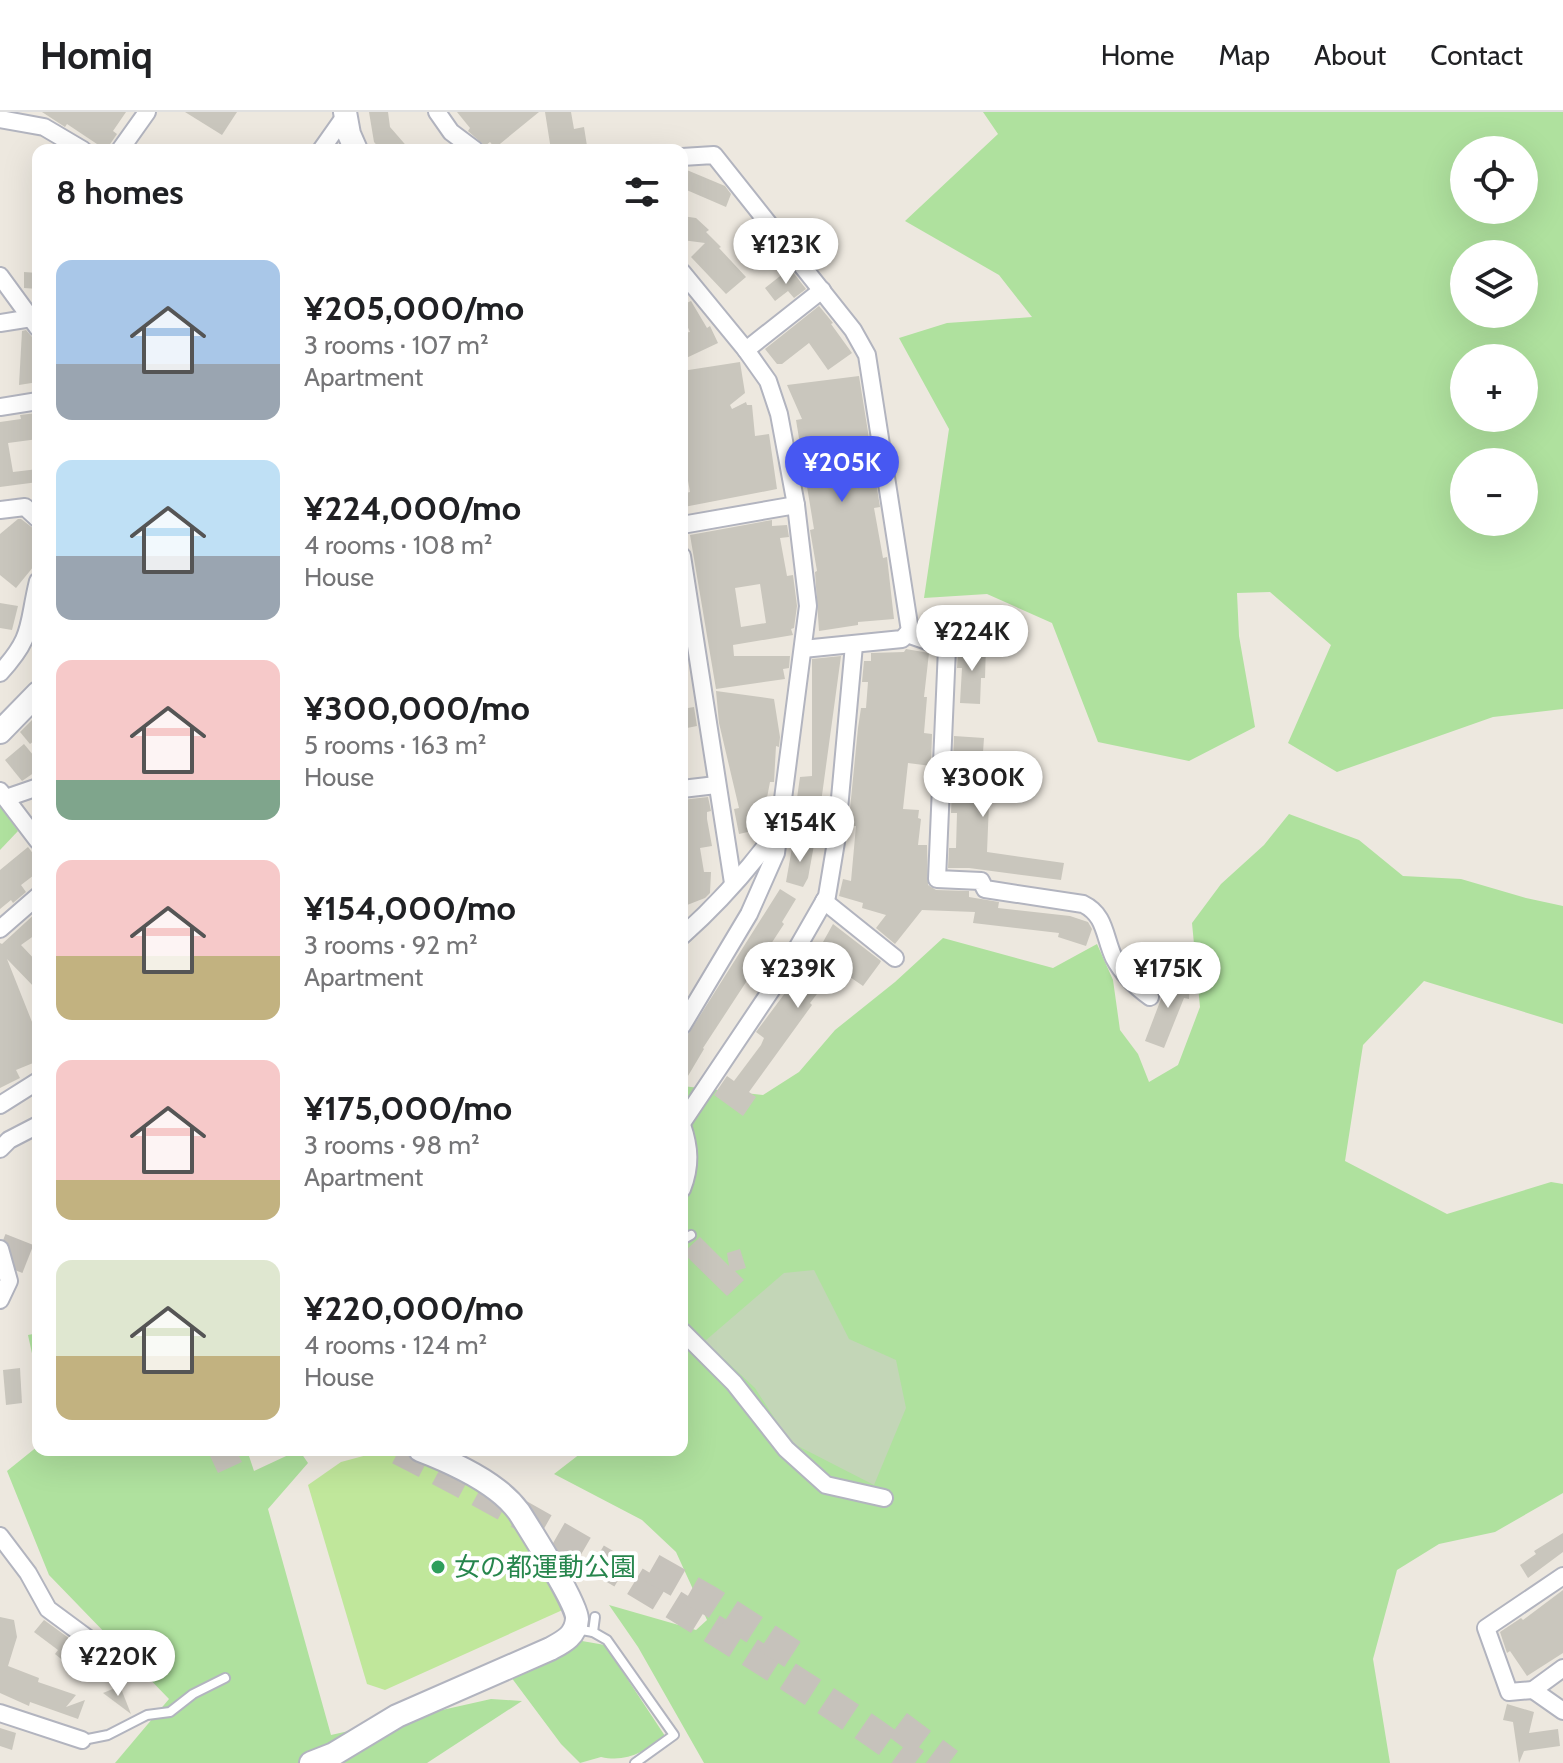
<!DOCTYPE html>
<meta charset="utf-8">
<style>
body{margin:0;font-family:Cabin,"Noto Sans JP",sans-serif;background:#f6f6f6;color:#202124;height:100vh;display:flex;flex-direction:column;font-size:30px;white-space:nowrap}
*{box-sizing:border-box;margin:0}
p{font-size:26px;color:#757577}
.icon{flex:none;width:44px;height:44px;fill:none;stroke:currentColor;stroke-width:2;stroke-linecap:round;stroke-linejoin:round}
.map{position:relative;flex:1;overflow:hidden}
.details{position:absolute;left:32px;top:32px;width:656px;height:1312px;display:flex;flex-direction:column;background:#fff;border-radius:16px;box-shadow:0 8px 32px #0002}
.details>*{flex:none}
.tools{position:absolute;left:1450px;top:24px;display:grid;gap:16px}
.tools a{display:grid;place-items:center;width:88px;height:88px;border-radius:50%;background:#fff;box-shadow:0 8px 32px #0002;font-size:40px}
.price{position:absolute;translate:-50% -68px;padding:0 18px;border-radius:28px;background:#fff;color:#222;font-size:26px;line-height:52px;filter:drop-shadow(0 2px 4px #0008)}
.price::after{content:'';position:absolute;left:50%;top:48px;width:24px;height:18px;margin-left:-12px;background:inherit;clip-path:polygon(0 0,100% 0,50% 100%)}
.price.current{background:#4758f2;color:#fff}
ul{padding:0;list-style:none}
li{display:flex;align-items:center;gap:24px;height:200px;padding:0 24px}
li span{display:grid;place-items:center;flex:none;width:224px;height:160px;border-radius:16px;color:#555}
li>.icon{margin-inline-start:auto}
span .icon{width:96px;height:96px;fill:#fffc;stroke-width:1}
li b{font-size:34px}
h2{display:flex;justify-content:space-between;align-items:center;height:96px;padding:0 24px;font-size:34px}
header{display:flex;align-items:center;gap:48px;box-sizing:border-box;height:112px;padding:0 40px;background:#fff;border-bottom:2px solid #e0e0e0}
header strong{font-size:38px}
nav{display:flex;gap:44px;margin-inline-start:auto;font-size:28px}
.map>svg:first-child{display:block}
.green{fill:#afe19e;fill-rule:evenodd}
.cemetery{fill:#c3d6b7}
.pitch{fill:#c0e79b}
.building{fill:#c9c6bd;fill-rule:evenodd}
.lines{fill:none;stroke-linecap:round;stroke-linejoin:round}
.highway-tunnel{stroke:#c6c2bb;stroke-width:30;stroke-dasharray:30 15;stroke-linecap:butt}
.lane-casing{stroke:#b2b4bf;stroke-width:12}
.street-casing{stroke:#b2b4bf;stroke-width:20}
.secondary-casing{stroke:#b2b4bf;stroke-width:26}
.lane{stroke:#fff;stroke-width:8}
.street{stroke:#fff;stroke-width:16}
.secondary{stroke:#fff;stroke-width:22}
.leisure-dot{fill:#2e9e5b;stroke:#fff;stroke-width:3}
.labels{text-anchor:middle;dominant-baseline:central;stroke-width:8;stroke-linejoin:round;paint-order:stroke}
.leisure-label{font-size:26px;fill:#27864d;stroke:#fff;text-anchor:start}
</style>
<header>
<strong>Homiq</strong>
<nav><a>Home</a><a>Map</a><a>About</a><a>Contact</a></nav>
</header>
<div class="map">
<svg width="1563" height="1651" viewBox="0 0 1563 1651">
<rect width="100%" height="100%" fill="#ede8df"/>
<g class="green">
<path d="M983,0H1563V597L1493,605L1337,660L1288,631L1331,533L1270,480L1237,481L1239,524L1255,615L1189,649L1098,630L1052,511L987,482L924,486L949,317L899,226L947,211L1032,205L999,163L905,109L998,22ZM1464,38H1524V98H1464ZM1464,142H1524V202H1464ZM1524,246V306H1464V246ZM1464,350H1524V410H1464Z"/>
<path d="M0,694L18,719L0,738Z"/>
<path d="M1289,702L1359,728L1403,764L1461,767L1526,786L1563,794V912L1424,869L1363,933L1345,1049L1447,1102L1551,1070L1563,1072V1381L1495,1420L1439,1432L1397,1458L1373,1547L1390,1651H704L638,1535L609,1493L696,1518L707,1508L676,1440L642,1408L554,1362L585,1338H682V974L763,983L799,960L835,918L895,870L943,826L1053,856L1097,832L1113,868L1120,918L1138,942L1149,970L1178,953L1200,895L1192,811L1221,772L1264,733Z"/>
<path d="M38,1221V1269L28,1223Z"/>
<path d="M38,1334V1338H247L254,1359L299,1338L308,1351L268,1397L331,1623L491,1587L522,1589L427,1651H115L169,1587L49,1463L7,1359Z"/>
<path d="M582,1529L605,1533L665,1624C645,1639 627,1651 601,1645L580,1651L561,1632L511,1565Z"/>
</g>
<path class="cemetery" d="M814,1158L849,1227L896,1248L906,1296L874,1373L790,1330L755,1276L705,1229L784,1161Z"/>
<path class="pitch" d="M382,1339L418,1342L500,1390L567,1496L385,1578L367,1572L308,1373L341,1350Z"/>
<g class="building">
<path d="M42,0H126L113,19L117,22L106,38L67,12L65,15Z"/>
<path d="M185,0H237L222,23Z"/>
<path d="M369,0H388L390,15L410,38H381L374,30Z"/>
<path d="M457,0H539L495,36L490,30L485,34L468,19L470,16Z"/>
<path d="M545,0H571L574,17L584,15L587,34L551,38Z"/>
<path d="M682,56L725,74L731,82L726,95L682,76Z"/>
<path d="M682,104L696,106L709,118L706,120L721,135L719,136L746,165L726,182L691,145L705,131L682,128Z"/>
<path d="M792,159L806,177L794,186L788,179L775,189L765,176L784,161L786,164Z"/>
<path d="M24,160L38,161V177L24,176Z"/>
<path d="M691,189L707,216L710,214L718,231L682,248V221L690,220L682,203V193Z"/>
<path d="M819,194L833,211L831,212L852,241L828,258L809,231L782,252H777L765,237Z"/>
<path d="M26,218L33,226L38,252V270L19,273L22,219Z"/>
<path d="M740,250L745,281L730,293L732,297L746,290L747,293H752L755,324L769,322L777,377L684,395L682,382L690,380L682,335V259Z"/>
<path d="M859,264L880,395L874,396L883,446L887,445L894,507L858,510V513L819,519L815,460L817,459L810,418L814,417L796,308L802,307L787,273Z"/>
<path d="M37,301L38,327L8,331L13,360L38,357V370L0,375V310L21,307L20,303Z"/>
<path d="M18,407H21L38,420V449L16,476L0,463V422Z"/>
<path d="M772,408V414L787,413L789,425L780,426L787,464L793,463L797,494L794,516L791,517L793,523L733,533L734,544H790L789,556L783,557L785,567L716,577L690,423ZM760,472L766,511L741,515L735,476Z"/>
<path d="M0,491L18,494L12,518L0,516Z"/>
<path d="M967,532L986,533L985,566H981L980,592L960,591L962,556H957L958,540H966Z"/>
<path d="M906,537L929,541L924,585H927L924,621L932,622L931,654L908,651L903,697L919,698L918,706L921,707L918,733H927L928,773L936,778L969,779V785L999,790L998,796L1070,804L1088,810L1092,817L1086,834L1058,825L1059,821L973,811L975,800L922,798L895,832L876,816L886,803L862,796L863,791L839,784L843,767L851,769L856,714H850L849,707L858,616L861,596H866L868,570H862L864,549H871V541L904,540Z"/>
<path d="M841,544L820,698L812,697V694L804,693L805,687L797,686L800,665L812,664V547Z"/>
<path d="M716,579L774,587L780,625L779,635L776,634L774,670H770L761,717L739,722L734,697L739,696L719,611Z"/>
<path d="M694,595L697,614L682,617V597Z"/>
<path d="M38,602V626L30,632L20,620Z"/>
<path d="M954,624L984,626L982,655L988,656L990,667L987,740L1064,751L1061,768L969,756H948L949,736H956L957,701H951Z"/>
<path d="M24,632L38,649V658L22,669L5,648Z"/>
<path d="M708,685L711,699L707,700V707L712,734L700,736L704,760H711L710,781L705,786L682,795V688Z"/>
<path d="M793,730L814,733L808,766L803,775L786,770Z"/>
<path d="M28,735L38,748V760L21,773L26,780L13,791L11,788L0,797V758Z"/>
<path d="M780,777L796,787L782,810L784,812L703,936L704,937L682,974V932Z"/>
<path d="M38,799V827L35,823L21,833L38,851V879L7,847L38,925V949L16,958L20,966L0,976V831L2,832Z"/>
<path d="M833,812L881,849L880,851L863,874L837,856L810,891L812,893L749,980L756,985L743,1004L714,983L727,964L734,969L761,933L764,926L756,920L823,830Z"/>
<path d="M1162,866L1190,869L1189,887L1184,886L1164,936L1145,929L1161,887Z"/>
<path d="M700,1125L729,1154L727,1141L740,1137L746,1156L735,1159L744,1168L727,1184L683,1141Z"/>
<path d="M20,1256L22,1291L6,1293L3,1258Z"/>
<path d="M224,1338H236L242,1350L218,1361L210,1344Z"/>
<path d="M1563,1421V1440L1528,1466L1520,1453L1536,1442L1534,1439Z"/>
<path d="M1563,1478V1541L1527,1564L1510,1539L1507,1541L1500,1520L1521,1506L1523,1508Z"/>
<path d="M0,1505L14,1508L17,1525L8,1554L39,1566L38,1570L76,1583L66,1595L85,1588L78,1607L30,1590L29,1594L0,1581Z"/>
<path d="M44,1508L99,1548L87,1568L55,1542L58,1538L34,1520Z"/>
<path d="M120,1574L131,1602L103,1581Z"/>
<path d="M1507,1592L1534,1600L1529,1621L1558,1617L1560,1634L1524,1639L1519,1651L1513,1610L1503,1608Z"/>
<path d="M0,1616L16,1621L12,1638L0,1634Z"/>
</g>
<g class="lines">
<g class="highway-tunnel">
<path d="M0,1136L38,1151"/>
<path d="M399,1338C513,1396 624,1461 732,1529C794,1568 857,1607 915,1651"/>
<path d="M652,1456L710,1489L798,1546"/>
<path d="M898,1613L949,1651"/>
</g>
<g class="lane-casing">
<g id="lane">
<path d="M682,1128L691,1123"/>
<path d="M576,1517L593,1520L607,1528L674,1623L635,1651"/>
<path d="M593,1520L595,1505"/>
<path d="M83,1628L108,1623L147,1603L170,1600L193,1582L225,1566"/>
</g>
</g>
<g class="street-casing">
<g id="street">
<path d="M437,0L451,20L475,38"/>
<path d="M0,7L44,15L83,38"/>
<path d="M120,38L147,0"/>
<path d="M321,38L345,4"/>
<path d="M682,45L714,43L853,218L867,243L910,519L902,527L803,537"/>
<path d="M682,160L746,238L768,269L779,302L796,393L808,494L776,741L749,802L682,914"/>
<path d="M0,164L38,216"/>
<path d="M0,211L38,205"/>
<path d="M746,238L822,178"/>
<path d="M0,295L38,289"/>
<path d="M0,398L25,395L38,407"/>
<path d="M682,413L796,393"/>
<path d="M682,444L733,771"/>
<path d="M907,522L947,536L937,767L981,769L985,777L1083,792C1106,803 1104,825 1114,846C1122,861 1136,875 1150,885"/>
<path d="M0,561C34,524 27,514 38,469"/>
<path d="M682,677L716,673"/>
<path d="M0,679L38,729"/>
<path d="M6,686L38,675"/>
<path d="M824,789L895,846"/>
<path d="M0,817L38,784"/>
<path d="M682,824C717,793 749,757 777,719"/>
<path d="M0,993L38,969"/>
<path d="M682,1011L784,859L827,784L836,730L854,533"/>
<path d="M682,1013C690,1036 691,1054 682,1077"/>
<path d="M0,1037L9,1028L38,1013"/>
<path d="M0,1137L9,1169L0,1188"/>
<path d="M682,1219L734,1271L786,1337L826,1373L884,1386"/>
<path d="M0,1424L28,1461L48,1497L94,1531"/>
<path d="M1563,1464L1486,1516L1509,1580L1533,1578L1563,1556"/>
<path d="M1533,1578L1563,1599"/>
<path d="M0,1601L82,1628"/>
</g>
</g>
<g class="secondary-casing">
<g id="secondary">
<path d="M345,0L349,22L356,38"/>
<path d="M0,620L38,581"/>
<path d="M311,1651L334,1642L397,1604L550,1537C563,1530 576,1524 577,1507C578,1493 529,1416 519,1400C513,1392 505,1384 497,1378C475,1361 446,1348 420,1338"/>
</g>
</g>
<use href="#lane" class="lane"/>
<use href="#street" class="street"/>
<use href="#secondary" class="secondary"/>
</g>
<circle class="leisure-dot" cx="438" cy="1455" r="8"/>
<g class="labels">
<g class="leisure-label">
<text x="454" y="1455">女の都運動公園</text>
</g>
</g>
</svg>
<div class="tools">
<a><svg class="icon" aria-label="locate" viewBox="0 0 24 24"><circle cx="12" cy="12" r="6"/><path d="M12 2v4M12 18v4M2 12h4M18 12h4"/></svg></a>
<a><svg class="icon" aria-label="layers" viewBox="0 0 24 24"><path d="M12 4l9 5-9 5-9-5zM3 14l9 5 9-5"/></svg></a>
<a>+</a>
<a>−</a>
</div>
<b class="price" style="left:786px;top:174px">¥123K</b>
<b class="price current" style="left:842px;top:392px">¥205K</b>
<b class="price" style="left:972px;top:561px">¥224K</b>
<b class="price" style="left:983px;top:707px">¥300K</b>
<b class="price" style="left:800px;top:752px">¥154K</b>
<b class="price" style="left:798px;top:898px">¥239K</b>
<b class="price" style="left:1168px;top:898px">¥175K</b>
<b class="price" style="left:118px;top:1586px">¥220K</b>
<section class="details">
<h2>8 homes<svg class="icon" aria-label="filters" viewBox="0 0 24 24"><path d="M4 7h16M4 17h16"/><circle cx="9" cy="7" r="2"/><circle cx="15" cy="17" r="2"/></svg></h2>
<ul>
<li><span style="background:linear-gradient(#a9c7e8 65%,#9aa5b1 0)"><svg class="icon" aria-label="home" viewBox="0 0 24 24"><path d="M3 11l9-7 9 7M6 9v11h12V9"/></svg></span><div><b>¥205,000/mo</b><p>3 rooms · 107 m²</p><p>Apartment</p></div></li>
<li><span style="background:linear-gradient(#bfe0f5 60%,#9aa5b1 0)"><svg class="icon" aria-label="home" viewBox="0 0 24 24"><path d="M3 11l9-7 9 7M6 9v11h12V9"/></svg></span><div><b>¥224,000/mo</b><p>4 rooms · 108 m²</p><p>House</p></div></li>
<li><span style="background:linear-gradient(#f6c9c9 75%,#7fa58c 0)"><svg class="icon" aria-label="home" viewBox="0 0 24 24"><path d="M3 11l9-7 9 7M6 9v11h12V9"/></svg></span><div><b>¥300,000/mo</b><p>5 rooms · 163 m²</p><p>House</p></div></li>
<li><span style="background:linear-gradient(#f6c9c9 60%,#c2b280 0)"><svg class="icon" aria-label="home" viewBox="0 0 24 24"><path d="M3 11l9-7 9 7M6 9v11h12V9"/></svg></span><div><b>¥154,000/mo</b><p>3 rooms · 92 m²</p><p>Apartment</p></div></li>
<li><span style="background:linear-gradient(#f6c9c9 75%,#c2b280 0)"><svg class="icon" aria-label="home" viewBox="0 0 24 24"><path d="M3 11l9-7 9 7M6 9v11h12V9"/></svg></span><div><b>¥175,000/mo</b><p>3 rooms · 98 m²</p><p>Apartment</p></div></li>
<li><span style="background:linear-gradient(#dfe7d0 60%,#c2b280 0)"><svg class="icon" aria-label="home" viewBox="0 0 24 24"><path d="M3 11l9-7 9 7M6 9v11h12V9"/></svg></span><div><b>¥220,000/mo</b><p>4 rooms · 124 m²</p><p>House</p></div></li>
</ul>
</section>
</div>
